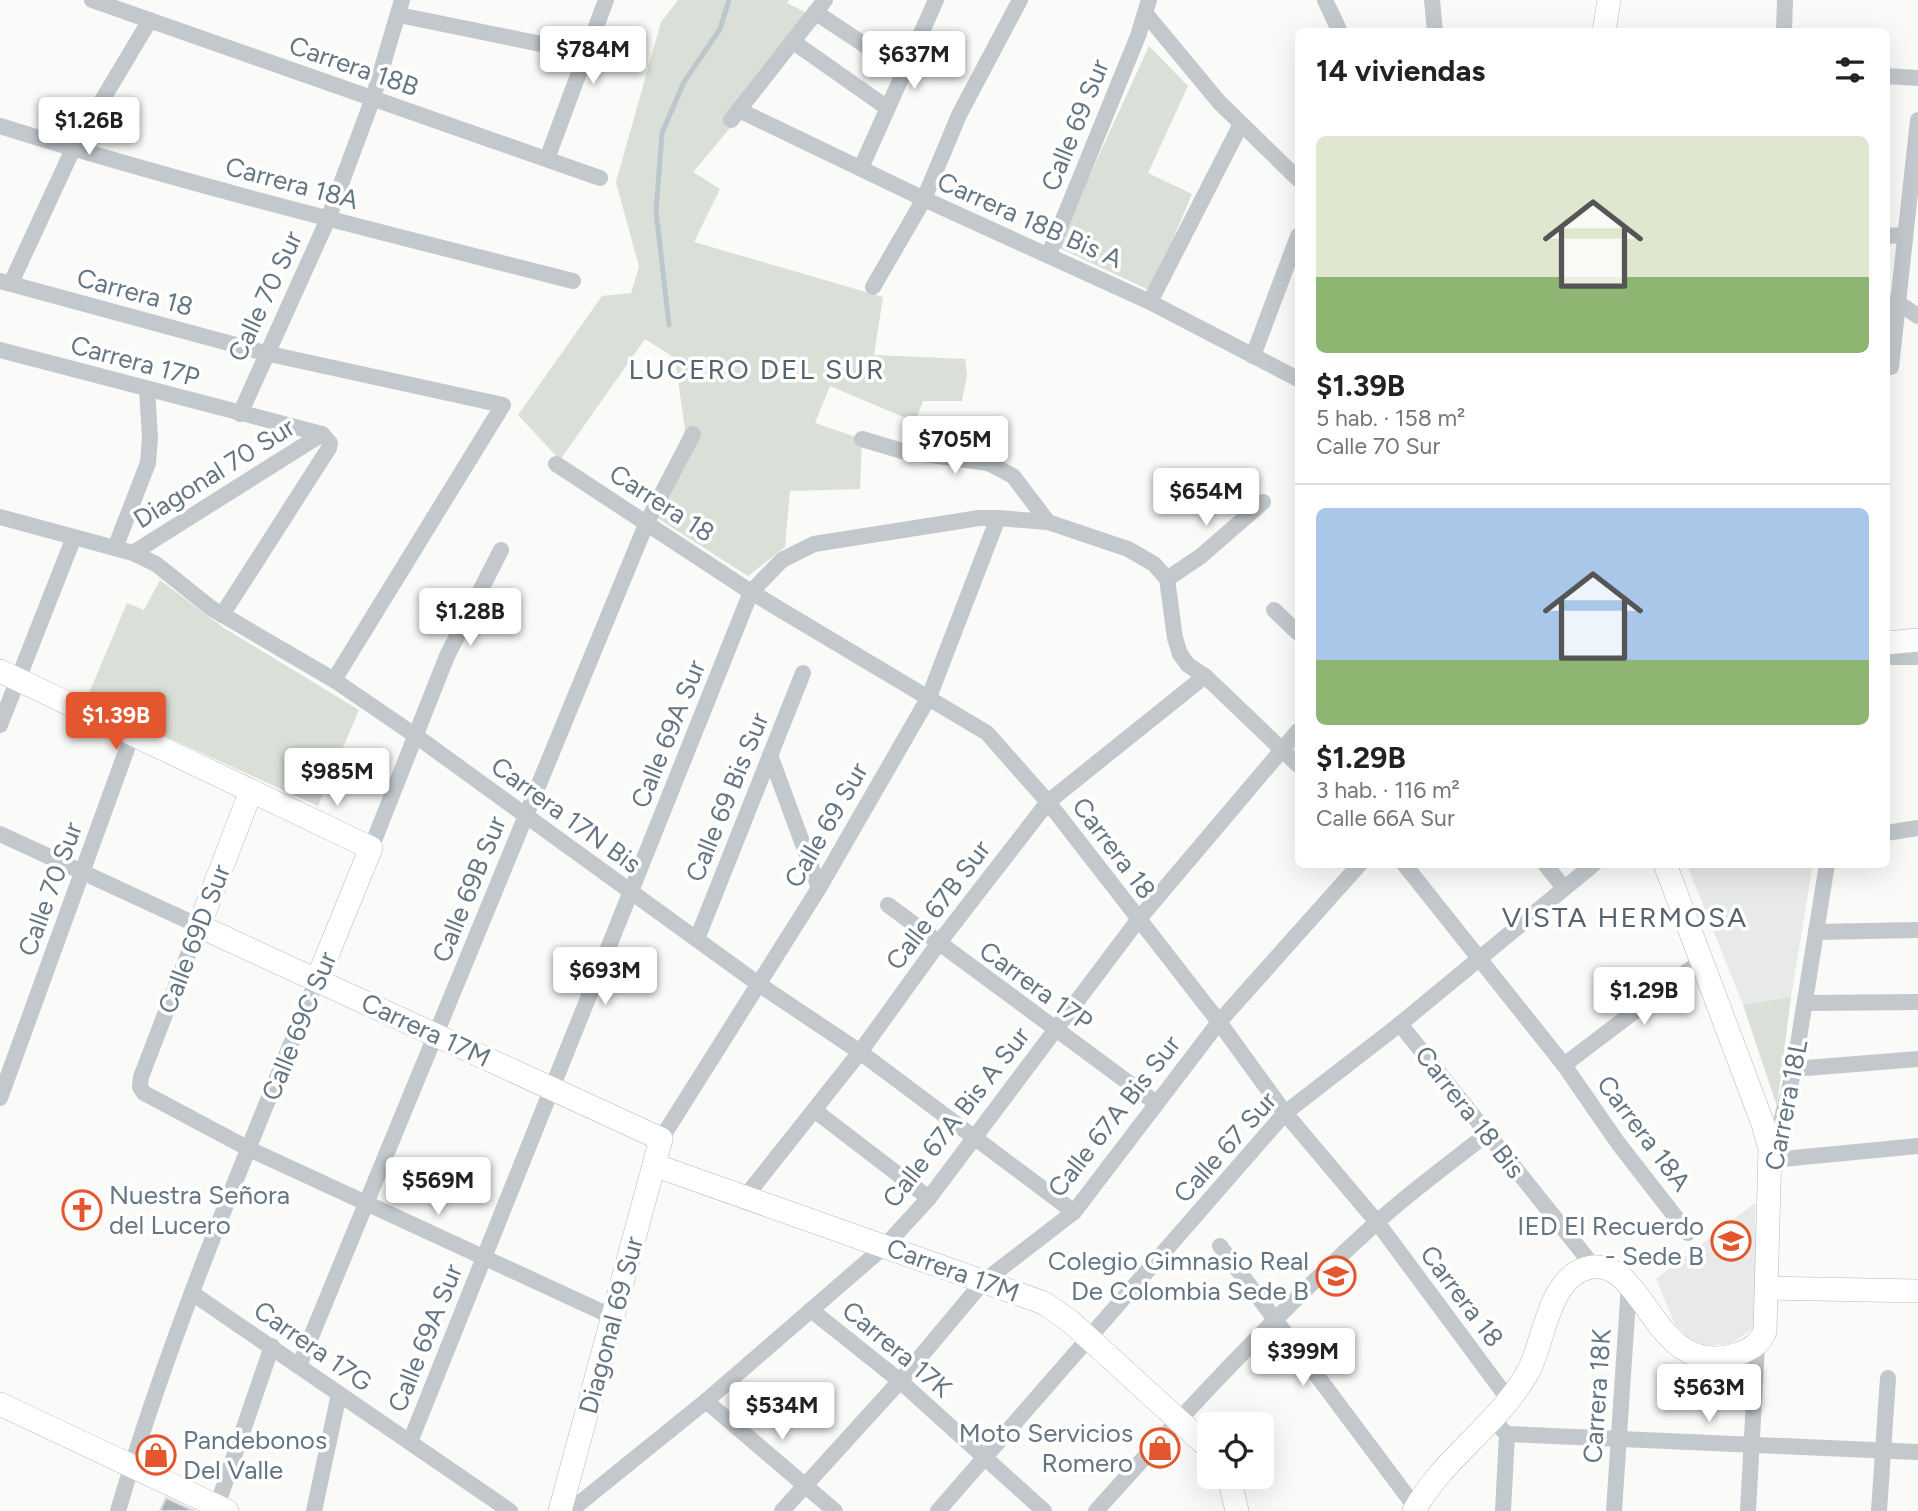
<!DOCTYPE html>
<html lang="es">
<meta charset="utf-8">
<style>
body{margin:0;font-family:Figtree,sans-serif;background:#f6f6f6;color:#222;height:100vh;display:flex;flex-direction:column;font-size:26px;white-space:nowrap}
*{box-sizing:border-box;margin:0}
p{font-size:23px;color:#767676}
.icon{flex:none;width:38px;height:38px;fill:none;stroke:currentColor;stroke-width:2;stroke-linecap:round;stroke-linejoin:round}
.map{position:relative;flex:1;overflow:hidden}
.drawer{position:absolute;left:1295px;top:28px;width:595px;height:840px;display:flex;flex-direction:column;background:#fff;border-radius:10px;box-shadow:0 7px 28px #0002}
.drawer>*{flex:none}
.buttons{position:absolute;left:1197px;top:1412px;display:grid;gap:14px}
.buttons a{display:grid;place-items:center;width:77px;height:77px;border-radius:10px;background:#fff;box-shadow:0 7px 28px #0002;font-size:35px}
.price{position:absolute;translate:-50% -60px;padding:0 16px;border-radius:7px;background:#fff;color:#222;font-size:23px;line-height:46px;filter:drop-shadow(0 2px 4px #0008)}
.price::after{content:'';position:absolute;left:50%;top:42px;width:21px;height:16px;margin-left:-10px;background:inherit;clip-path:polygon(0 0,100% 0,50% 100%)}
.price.current{background:#e4572e;color:#fff}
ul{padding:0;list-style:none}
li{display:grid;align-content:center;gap:14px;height:371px;padding:0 21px}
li+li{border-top:2px solid #e0e0e0}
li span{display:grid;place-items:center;height:217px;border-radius:10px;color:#555}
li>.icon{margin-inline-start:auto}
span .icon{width:126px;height:126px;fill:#fffc;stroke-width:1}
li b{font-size:30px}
h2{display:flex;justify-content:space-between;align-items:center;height:84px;padding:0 21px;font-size:30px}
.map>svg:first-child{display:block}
.built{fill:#e8e9e9}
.green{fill:#dadfd7}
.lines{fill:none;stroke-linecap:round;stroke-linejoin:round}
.stream{stroke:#bbc7cb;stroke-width:5}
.building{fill:#aab3b9;stroke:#dcdcda;stroke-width:2}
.secondary-casing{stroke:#b3babf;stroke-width:24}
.street{stroke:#c3c8cc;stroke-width:16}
.secondary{stroke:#fff;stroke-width:23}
.labels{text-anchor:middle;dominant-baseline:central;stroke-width:7;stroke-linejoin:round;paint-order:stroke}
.street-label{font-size:26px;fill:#657683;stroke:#fff}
.poi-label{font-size:26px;fill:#657683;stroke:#fff;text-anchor:end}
.neighbourhood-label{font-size:28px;letter-spacing:2px;fill:#57646e;stroke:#fff}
</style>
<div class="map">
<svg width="1918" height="1511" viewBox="0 0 1918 1511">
<rect width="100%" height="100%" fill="#fafaf8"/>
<g class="built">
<path d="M1687,865H1813L1791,997L1743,1005Z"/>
<path d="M1755,1203L1757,1310L1754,1328L1730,1344L1706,1346L1690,1340L1675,1324L1656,1279Z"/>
</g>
<g class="green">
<path d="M678,0H789L787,3L821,20L693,172L720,189L694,242L883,297L874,355L965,359L967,375L962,401H923L915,422L830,386L815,423L862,439L860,489L790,491L785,547L748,576L651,514L685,430L675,358L645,339L560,460L518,415L602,296L631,293L639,267L616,182L661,22Z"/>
<path d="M1149,46L1188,86L1148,173L1192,194L1151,291L1057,247Z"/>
<path d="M160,580L224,628L359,710L318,806L86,700L127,603L144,610Z"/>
<path d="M1791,997L1777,1106L1743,1005Z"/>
</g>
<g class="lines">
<path class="stream" d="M669,325L656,211L662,133L684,82L720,29L729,0"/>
</g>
<path class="building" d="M166,1498L194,1511H160Z"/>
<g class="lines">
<g class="secondary-casing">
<g id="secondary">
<path d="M1604,32L1609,0"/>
<path d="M1886,643L1918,640"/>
<path d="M0,671L371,848L317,980"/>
<path d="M251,791L199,926L661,1139L560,1511"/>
<path d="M654,1165L1044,1303L1071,1322L1209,1448"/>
<path d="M1768,1288L1918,1291"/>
<path d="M0,1404L227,1511"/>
<path d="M1229,1477L1237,1511"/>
<path d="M1414,1511C1443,1457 1500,1424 1529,1370C1545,1339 1549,1272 1593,1267C1647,1262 1655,1382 1738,1354C1751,1349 1760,1344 1765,1331L1770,1149L1763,1124L1665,864"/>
</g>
</g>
<g class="street">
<path d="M92,0L600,178"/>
<path d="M1325,0L1340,32"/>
<path d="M1432,0L1435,32"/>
<path d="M815,12L904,71"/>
<path d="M1146,14L1219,102L1298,179"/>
<path d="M399,15L585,53"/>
<path d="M1784,32L1785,0"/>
<path d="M792,41L886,107"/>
<path d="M1886,76L1918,78"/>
<path d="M739,110L924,199L1150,302L1298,379"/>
<path d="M731,120L825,0"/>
<path d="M0,126C189,185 381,232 573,281"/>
<path d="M547,159L606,0"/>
<path d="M861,168L936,0"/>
<path d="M1886,236L1905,235"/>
<path d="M1049,254L1138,36L1149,0"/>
<path d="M0,281L265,353L503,405L334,680"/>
<path d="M11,283L73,149L150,20"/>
<path d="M873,287L924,199L959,115L1020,0"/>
<path d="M1150,302L1241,124"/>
<path d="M1886,303H1898L1918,316"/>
<path d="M0,350L322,434L330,443L329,448L222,615"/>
<path d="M1253,356L1298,236"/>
<path d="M1891,367L1918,120"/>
<path d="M240,414L328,219L373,98L402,0"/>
<path d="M862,439L902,451L988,463L1013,476L1048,522"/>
<path d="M556,464L751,592L987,733L1048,802L1219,1022L1285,1113L1377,1222L1509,1400"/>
<path d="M0,517L133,553L156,564L211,608L334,680L416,736L757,983L860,1052L1074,1212"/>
<path d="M115,548L148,463L150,438L147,389"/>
<path d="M133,553L322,434"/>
<path d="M1167,579L1201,556L1263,502"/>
<path d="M1274,610L1298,633"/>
<path d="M1886,657H1918"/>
<path d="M0,725L74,537"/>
<path d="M770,755L819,888"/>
<path d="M1886,833L1918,828"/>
<path d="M0,834L199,926L141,1077L140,1087L144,1093L249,1149L613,1317"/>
<path d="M371,848L447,656L501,550"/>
<path d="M1404,864L1564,1065L1618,1143L1688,1233"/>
<path d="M1545,864L1564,888"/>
<path d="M1827,864L1794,1069L1772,1160L1918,1146"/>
<path d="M888,905L1156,1103"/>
<path d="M1816,932L1918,930"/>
<path d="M697,939L803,673"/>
<path d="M1806,1003L1918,1002"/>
<path d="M1400,1024L1594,1267"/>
<path d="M1564,1065L1702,960"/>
<path d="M1794,1069L1918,1059"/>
<path d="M0,1098L132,735"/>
<path d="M814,1110L929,1198"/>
<path d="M661,1139L819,888L929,697L998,518"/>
<path d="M745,1197L860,1052L938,944L1048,802L1205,676"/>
<path d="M1220,1246L1416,1508"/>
<path d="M192,1293L510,1511"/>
<path d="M811,1310L900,1381L1044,1511"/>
<path d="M299,1366L647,522L693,434"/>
<path d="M706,1401L835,1511"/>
<path d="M1491,1419L1507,1434L1918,1452"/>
<path d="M410,1442L751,592L782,560L814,544L979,518H998L1048,522L1128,549L1154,564L1167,579L1175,638L1180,654L1188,665L1205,676L1298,765"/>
<path d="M217,1506L272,1346"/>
<path d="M118,1511C171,1330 246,1155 317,980"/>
<path d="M314,1511L339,1394"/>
<path d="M570,1511L706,1401L885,1246L929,1198L1138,920L1298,731"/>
<path d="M782,1511L900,1381L983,1282L1074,1212L1219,1022L1360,864"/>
<path d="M938,1511L1285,1113L1400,1024L1594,864"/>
<path d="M1096,1511C1185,1412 1276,1314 1375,1224C1410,1192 1450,1163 1487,1134"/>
<path d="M1503,1511L1507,1434"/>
<path d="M1614,1511L1629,1284"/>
<path d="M1748,1511L1757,1345"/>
<path d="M1879,1511L1888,1378"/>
</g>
<use href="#secondary" class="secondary"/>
</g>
<defs>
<g id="church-ring" transform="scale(2.0125)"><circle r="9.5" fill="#fff" stroke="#e4572e" stroke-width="1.5"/><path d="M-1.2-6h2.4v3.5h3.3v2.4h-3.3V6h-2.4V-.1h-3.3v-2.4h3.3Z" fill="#e4572e"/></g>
<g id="school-ring" transform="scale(2.0125)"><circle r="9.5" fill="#fff" stroke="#e4572e" stroke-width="1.5"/><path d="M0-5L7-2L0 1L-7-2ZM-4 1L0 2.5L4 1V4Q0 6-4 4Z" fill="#e4572e"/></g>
<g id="shop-ring" transform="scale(2.0125)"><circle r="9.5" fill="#fff" stroke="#e4572e" stroke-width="1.5"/><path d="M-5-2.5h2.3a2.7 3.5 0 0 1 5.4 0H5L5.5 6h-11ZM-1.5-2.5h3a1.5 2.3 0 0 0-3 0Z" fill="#e4572e"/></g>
</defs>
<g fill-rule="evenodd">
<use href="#church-ring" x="82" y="1210"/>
<use href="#school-ring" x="1731" y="1241"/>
<use href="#school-ring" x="1336" y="1276"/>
<use href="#shop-ring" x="1160" y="1448"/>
<use href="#shop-ring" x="156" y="1455"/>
</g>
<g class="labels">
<g class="street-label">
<text transform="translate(354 66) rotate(19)">Carrera 18B</text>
<text transform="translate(1075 125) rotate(-68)">Calle 69 Sur</text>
<text transform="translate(292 183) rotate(15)">Carrera 18A</text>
<text transform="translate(1030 220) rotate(24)">Carrera 18B Bis A</text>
<text transform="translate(135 292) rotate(15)">Carrera 18</text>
<text transform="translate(265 296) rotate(-65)">Calle 70 Sur</text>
<text transform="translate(135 361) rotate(15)">Carrera 17P</text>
<text transform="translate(214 473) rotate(-32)">Diagonal 70 Sur</text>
<text transform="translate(662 503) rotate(33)">Carrera 18</text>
<text transform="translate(668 734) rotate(-68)">Calle 69A Sur</text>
<text transform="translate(727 797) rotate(-68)">Calle 69 Bis Sur</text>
<text transform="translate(566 815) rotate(36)">Carrera 17N Bis</text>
<text transform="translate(826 825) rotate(-60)">Calle 69 Sur</text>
<text transform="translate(1114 848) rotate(53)">Carrera 18</text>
<text transform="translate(50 889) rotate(-70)">Calle 70 Sur</text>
<text transform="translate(469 889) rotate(-68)">Calle 69B Sur</text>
<text transform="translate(938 905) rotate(-53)">Calle 67B Sur</text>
<text transform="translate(194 939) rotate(-69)">Calle 69D Sur</text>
<text transform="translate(1036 986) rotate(36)">Carrera 17P</text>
<text transform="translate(299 1026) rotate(-68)">Calle 69C Sur</text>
<text transform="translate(426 1030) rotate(25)">Carrera 17M</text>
<text transform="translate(1786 1105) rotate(-79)">Carrera 18L</text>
<text transform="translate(1470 1112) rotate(52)">Carrera 18 Bis</text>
<text transform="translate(1114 1116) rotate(-52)">Calle 67A Bis Sur</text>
<text transform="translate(956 1117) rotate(-52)">Calle 67A Bis A Sur</text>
<text transform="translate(1644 1133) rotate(53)">Carrera 18A</text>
<text transform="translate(1225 1147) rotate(-48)">Calle 67 Sur</text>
<text transform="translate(953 1270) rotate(20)">Carrera 17M</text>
<text transform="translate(1462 1296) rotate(53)">Carrera 18</text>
<text transform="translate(611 1325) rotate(-75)">Diagonal 69 Sur</text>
<text transform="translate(425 1338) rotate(-68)">Calle 69A Sur</text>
<text transform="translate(313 1346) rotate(35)">Carrera 17G</text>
<text transform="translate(897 1349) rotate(40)">Carrera 17K</text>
<text transform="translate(1597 1396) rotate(-86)">Carrera 18K</text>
</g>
<g class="poi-label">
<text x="109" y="1195" text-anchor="start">Nuestra Señora<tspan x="109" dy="30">del Lucero</tspan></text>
<text x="1704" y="1226">IED El Recuerdo<tspan x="1704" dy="30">- Sede B</tspan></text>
<text x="1309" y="1261">Colegio Gimnasio Real<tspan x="1309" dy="30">De Colombia Sede B</tspan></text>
<text x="1133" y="1433">Moto Servicios<tspan x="1133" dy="30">Romero</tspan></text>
<text x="183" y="1440" text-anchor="start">Pandebonos<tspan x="183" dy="30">Del Valle</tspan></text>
</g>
<g class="neighbourhood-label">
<text x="757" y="369">LUCERO DEL SUR</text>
<text x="1625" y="917">VISTA HERMOSA</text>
</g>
</g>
</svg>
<div class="buttons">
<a><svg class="icon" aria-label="locate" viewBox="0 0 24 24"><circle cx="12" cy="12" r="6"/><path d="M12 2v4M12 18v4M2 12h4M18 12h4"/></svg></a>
</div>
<b class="price" style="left:593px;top:86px">$784M</b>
<b class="price" style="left:914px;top:91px">$637M</b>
<b class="price" style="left:89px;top:157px">$1.26B</b>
<b class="price" style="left:955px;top:476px">$705M</b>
<b class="price" style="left:1206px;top:528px">$654M</b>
<b class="price" style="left:470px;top:648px">$1.28B</b>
<b class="price current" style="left:116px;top:752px">$1.39B</b>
<b class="price" style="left:337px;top:808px">$985M</b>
<b class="price" style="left:605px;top:1007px">$693M</b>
<b class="price" style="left:1644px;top:1027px">$1.29B</b>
<b class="price" style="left:438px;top:1217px">$569M</b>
<b class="price" style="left:1303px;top:1388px">$399M</b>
<b class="price" style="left:1709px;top:1424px">$563M</b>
<b class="price" style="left:782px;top:1442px">$534M</b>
<section class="drawer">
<h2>14 viviendas<svg class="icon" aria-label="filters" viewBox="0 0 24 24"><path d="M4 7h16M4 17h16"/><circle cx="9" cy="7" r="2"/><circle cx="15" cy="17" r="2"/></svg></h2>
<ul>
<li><span style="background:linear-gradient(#dfe7d0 65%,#8fb573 0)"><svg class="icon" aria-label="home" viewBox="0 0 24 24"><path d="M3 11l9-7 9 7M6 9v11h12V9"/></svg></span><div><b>$1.39B</b><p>5 hab. · 158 m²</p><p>Calle 70 Sur</p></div></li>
<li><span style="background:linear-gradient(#a9c7e8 70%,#8fb573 0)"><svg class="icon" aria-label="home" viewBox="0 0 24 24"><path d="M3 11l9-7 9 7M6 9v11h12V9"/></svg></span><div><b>$1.29B</b><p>3 hab. · 116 m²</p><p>Calle 66A Sur</p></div></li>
</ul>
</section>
</div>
